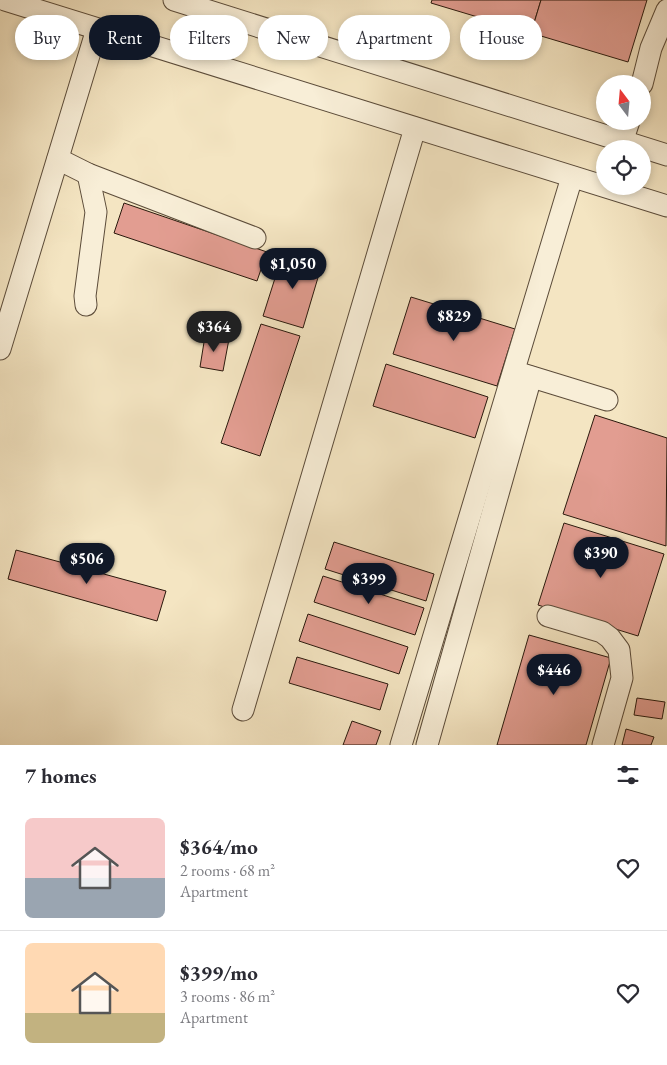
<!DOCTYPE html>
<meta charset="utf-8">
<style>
body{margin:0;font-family:"EB Garamond",serif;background:#f2f2f3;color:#2b2b33;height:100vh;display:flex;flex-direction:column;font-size:19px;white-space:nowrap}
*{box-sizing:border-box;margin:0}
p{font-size:16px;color:#7c7c81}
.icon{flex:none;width:28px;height:28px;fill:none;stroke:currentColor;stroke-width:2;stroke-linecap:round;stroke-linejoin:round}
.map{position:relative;height:745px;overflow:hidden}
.sheet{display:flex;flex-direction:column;background:#fff;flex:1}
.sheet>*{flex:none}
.guide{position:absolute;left:15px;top:15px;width:638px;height:45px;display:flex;gap:10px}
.needle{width:32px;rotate:344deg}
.fabs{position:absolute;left:596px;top:75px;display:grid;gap:10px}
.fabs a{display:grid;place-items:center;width:55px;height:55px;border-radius:50%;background:#fff;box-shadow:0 2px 8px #0003;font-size:25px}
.price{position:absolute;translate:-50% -42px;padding:0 11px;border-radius:18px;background:#111827;color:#fff;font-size:16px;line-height:32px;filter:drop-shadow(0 1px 2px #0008)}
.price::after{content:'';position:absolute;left:50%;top:30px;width:15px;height:11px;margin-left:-8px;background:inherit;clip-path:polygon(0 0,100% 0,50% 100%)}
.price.active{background:#222;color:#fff}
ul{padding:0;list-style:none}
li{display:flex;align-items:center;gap:15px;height:125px;padding:0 25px}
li+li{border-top:1px solid #e1e1e2}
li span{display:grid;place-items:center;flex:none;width:140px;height:100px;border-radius:8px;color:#555}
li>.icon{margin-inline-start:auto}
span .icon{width:60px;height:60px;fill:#fffc;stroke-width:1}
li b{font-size:21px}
h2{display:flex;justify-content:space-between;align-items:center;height:60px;padding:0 25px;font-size:21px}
.pill{padding:0 18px;border-radius:22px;background:#fff;box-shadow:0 2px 8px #0003;font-size:18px;line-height:45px}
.pill.active{background:#111827;color:#fff}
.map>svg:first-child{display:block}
.building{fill:#e29d91;stroke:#2a190d}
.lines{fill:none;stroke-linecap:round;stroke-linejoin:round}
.minor-casing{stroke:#5c4c3a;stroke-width:23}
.minor{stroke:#f8eed7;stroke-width:21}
</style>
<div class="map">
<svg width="667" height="745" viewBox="0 0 667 745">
<rect width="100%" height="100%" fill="#f4e5c2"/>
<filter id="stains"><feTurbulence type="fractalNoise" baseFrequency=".004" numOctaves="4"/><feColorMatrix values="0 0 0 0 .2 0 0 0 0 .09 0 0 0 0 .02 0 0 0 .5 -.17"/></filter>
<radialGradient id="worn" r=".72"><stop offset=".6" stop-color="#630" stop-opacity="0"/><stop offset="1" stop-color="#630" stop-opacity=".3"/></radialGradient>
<g class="building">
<path d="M432,0H541L531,33L431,3Z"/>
<path d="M541,0H647L628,62L531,33Z"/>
<path d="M124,203L267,252L257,281L114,233Z"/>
<path d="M283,253L322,264L303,328L263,316Z"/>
<path d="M411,297L515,329L497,386L393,354Z"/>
<path d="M261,324L300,336L260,456L221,443Z"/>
<path d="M205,336L229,339L223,371L200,367Z"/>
<path d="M386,364L488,397L475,438L373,406Z"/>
<path d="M595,415L667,438L666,546L563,514Z"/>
<path d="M564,523L664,554L638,636L538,605Z"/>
<path d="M334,542L434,574L426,601L325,569Z"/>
<path d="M16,550L166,591L157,621L8,579Z"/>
<path d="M323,576L424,608L415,635L314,602Z"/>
<path d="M308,614L408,647L399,674L299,641Z"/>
<path d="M529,635L611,658L586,745H497Z"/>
<path d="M297,657L388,684L380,710L289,683Z"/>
<path d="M637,698L665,702L662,719L634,715Z"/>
<path d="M352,721L381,731L376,745H343Z"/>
<path d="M626,729L654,737L651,745H622Z"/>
</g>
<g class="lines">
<g class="minor-casing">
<g id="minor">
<path d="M5,0L667,206"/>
<path d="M174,0L667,155"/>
<path d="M642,84L651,48L667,10"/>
<path d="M622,142L629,121"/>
<path d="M58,159L88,174L255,238"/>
<path d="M86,305L85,296L96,212L88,174"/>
<path d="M0,349L97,29"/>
<path d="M519,373L607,400"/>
<path d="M548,616L602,632L610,638L619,650L622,678L603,745"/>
<path d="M243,710L415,128"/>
<path d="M401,745L572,177"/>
<path d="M427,745L531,377"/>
</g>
</g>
<use href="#minor" class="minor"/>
</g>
<rect width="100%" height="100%" filter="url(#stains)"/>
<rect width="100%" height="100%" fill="url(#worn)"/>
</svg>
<div class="fabs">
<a><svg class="needle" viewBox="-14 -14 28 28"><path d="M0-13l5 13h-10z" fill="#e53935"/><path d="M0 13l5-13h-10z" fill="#7c7c81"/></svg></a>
<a><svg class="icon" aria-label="locate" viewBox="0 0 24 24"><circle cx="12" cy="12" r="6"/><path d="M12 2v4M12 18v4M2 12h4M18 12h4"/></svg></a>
</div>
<b class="price" style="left:293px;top:290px">$1,050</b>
<b class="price" style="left:454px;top:342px">$829</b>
<b class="price active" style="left:214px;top:353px">$364</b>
<b class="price" style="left:601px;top:579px">$390</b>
<b class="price" style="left:87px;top:585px">$506</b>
<b class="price" style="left:369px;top:605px">$399</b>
<b class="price" style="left:554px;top:696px">$446</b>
<div class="guide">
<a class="pill">Buy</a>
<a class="pill active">Rent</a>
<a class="pill">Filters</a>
<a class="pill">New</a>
<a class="pill">Apartment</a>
<a class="pill">House</a>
</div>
</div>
<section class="sheet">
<h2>7 homes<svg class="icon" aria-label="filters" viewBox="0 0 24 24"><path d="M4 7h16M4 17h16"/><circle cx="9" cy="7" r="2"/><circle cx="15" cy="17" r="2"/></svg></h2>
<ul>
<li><span style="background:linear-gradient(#f6c9c9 60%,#9aa5b1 0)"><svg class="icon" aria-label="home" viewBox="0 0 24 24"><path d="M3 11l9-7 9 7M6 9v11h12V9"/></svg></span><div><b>$364/mo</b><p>2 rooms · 68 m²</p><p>Apartment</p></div><svg class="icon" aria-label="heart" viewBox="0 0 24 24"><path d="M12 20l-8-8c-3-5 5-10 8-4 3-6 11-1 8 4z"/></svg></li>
<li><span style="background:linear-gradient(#ffd9b3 70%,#c2b280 0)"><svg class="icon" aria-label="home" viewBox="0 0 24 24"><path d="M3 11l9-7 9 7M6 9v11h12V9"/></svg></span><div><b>$399/mo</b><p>3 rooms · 86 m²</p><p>Apartment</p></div><svg class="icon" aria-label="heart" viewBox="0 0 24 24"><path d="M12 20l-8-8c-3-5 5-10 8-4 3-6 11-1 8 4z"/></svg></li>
</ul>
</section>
